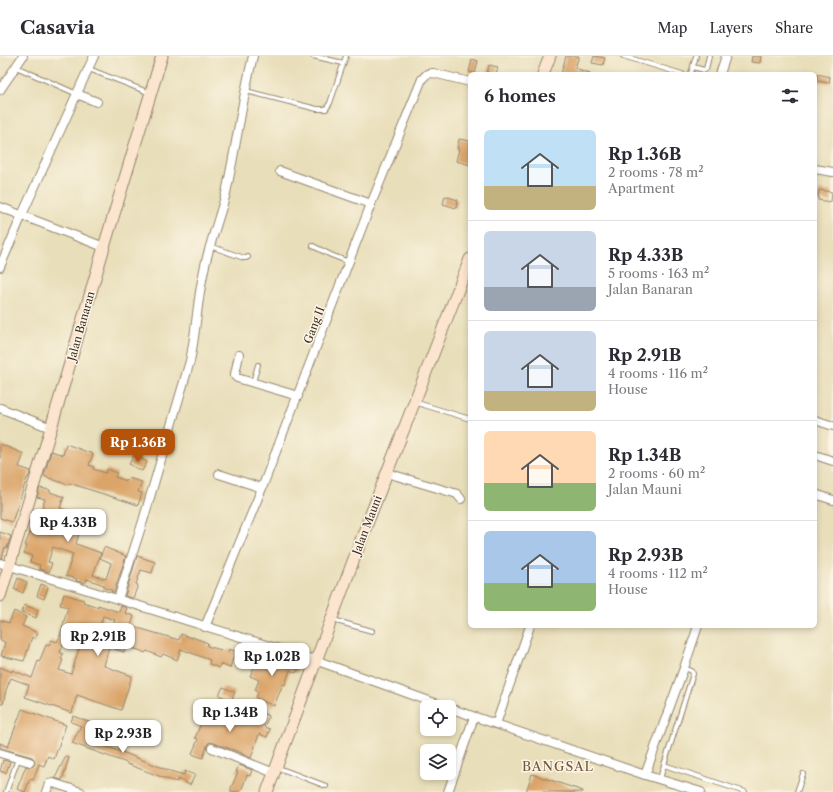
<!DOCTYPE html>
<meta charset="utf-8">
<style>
body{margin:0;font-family:"Libre Caslon Text",serif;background:#f2f2f3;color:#2b2b33;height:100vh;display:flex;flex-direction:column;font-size:15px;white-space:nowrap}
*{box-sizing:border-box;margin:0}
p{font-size:13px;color:#7c7c81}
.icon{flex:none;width:22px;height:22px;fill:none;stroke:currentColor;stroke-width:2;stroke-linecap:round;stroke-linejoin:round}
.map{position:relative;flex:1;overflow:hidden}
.drawer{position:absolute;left:468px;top:16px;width:349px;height:556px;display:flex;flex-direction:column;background:#fff;border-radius:6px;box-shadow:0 2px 6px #0003}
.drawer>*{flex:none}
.tools{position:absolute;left:420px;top:644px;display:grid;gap:8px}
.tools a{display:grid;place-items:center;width:36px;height:36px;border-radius:6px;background:#fff;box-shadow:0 2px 6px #0003;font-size:20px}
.price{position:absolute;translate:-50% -34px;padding:0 9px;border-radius:8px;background:#fff;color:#222;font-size:13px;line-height:26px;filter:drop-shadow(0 1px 2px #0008)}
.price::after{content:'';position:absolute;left:50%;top:24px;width:12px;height:9px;margin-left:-6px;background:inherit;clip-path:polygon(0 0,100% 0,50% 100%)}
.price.on{background:#b45309;color:#fff}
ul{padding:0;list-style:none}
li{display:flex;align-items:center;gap:12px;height:100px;padding:0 16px}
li+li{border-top:1px solid #e1e1e2}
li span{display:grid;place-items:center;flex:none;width:112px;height:80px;border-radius:6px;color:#555}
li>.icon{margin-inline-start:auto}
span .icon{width:48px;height:48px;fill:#fffc;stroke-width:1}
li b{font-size:17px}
h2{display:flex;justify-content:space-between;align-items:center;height:48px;padding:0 16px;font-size:17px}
header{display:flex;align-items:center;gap:24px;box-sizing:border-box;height:56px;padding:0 20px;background:#fff;border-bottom:1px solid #e1e1e2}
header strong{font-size:19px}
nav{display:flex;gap:22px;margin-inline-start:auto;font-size:14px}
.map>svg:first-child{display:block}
.building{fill:#dba56a;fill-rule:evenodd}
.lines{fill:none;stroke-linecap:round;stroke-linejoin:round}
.lane-casing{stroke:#92846c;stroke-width:6}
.street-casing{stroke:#92846c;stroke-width:10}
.secondary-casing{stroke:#92846c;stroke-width:13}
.lane{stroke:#fff;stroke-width:4}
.street{stroke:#fff;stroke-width:8}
.secondary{stroke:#fce5cf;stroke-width:11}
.labels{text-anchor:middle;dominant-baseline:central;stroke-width:3;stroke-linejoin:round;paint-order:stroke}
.street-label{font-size:11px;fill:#3b2a1e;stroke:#fcf5e5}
.quarter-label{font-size:13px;letter-spacing:1px;fill:#735539;stroke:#fcf5e5}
</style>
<header>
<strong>Casavia</strong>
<nav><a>Map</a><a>Layers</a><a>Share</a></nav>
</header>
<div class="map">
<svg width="833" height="736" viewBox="0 0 833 736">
<rect width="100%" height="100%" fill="#fcf5e5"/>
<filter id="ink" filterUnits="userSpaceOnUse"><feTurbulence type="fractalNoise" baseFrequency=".025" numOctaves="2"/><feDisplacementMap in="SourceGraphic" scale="8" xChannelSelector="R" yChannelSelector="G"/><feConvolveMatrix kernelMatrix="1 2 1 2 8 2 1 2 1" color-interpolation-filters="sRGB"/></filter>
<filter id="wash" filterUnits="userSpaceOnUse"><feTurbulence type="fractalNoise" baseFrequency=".012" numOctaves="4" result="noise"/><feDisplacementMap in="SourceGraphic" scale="16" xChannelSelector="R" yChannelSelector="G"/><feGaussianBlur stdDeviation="0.9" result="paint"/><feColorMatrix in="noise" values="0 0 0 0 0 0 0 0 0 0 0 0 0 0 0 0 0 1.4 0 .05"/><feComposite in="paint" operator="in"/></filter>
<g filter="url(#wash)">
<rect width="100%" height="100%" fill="#e8deb9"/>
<g id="blocks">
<g class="building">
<path d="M566,0H579L575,12L590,17V18H561Z"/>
<path d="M594,0L605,2L603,9L592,7Z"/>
<path d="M752,0H761L760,7L751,6Z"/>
<path d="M472,3L478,5L475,17L469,16Z"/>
<path d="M489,9L498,11L496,18H487Z"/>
<path d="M818,18L830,21L829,27L816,25Z"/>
<path d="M459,83L470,85V109L456,105L459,93H457Z"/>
<path d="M819,134L832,136L831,146L818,144Z"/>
<path d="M445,140L458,144L456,152L443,148Z"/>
<path d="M0,388L24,398L19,411L31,415L28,422H27L12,466L0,462Z"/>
<path d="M66,388L93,398L89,409L94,411L93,413L106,417L107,413L117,417L115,421L127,425L128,422L142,426L138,436L142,437L138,449L69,427L68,429L44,420L51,395L63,399Z"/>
<path d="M134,399L147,406L142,415L129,408Z"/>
<path d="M40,432L50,434V436L64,441L60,452L82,459L78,470L81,471L76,488L101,497L93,519L106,523L111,507L100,502L104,491L126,500L114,536H111L112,534L104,532V529L87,523L85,527L76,525L77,523L66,520L73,498L53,491L48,506L52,507L49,516L39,513L40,509L30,506L32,500L24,497L27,490L25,489L30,477H29L31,468H29L33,456L37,457L41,456L45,443L37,441Z"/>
<path d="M0,476L11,480L7,492L5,491L2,502H0Z"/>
<path d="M137,500L155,506L152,517L141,514L136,528L138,529L133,542L125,540Z"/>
<path d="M18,522L27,526L23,537L14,533Z"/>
<path d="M41,528L48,531L44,543L37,540Z"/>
<path d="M64,538L84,544L83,546L98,551V549L119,556L121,550L127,552L125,557L134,560L131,570L179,584L181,578L192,582V581L208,587L207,590L228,596L229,593L235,595L230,612L220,608L219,612L209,608L210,604L181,593L177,604L163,598L161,601L147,595L145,597L139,594L126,591L124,596L109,591L104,610L132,620L121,654L77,639L72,657L25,641L29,629L11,622L6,634L3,648H0V611L12,616V614L32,622L38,605L39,606L46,589L49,590L51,584L57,586L60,580L68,551L60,549ZM103,560L115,564L109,585L97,580ZM74,569L88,575L79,593L71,618L59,614L63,604L61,603L63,598L60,596L69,576L72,577Z"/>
<path d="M24,549L38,554L36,562L21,556Z"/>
<path d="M14,555L26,561L22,570L38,577L35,583L32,581L24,605L1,600L5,586L0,584V564L9,567Z"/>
<path d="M260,598L268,602L270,599L287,607L289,604L300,609L296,617L290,614L285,629L283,628L274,650L256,642L258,636L255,634L259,624L250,620Z"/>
<path d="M223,631L235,636L231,645L219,639Z"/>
<path d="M207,652L220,657V658L250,667L255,654L269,660L264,671L270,673L267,681L259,678L251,702L242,698V697L214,687L209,686V688L208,687L203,702L192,698L198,683L195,682Z"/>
<path d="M22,653L66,669L54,703L48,700L44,710L39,708L33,724L30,723L25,736L17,733L26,710L31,711L33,710L35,707L34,703L32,701L0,692V687L8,691Z"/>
<path d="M73,660L95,668L89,685L122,696L170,715L184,719L185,715L195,719L190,729L178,723L177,726L167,723L127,708V707L72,687L81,670L71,666Z"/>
<path d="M66,700L69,702L62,724L55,722Z"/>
<path d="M3,704L10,706L6,717L0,715Z"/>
<path d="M239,709L252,714L250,720L247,719L241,735L231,736V732L238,716H236Z"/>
<path d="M532,718L583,735V736H526Z"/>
</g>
</g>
</g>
<g filter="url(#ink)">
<use href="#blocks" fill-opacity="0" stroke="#92846c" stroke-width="1"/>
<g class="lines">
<g class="lane-casing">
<g id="lane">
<path d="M313,0L343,7"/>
<path d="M623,0L682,18"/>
<path d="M16,11L77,38"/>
<path d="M693,11L704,14L706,13L709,0"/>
<path d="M89,13L150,37"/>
<path d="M690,18L691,17L696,0"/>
<path d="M246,35L317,53H326L330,47L346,0"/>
<path d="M210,190L244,202H246L248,201"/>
<path d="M313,190L331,199L349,206"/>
<path d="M253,326L258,309"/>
<path d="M414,346L470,363"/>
<path d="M333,564L372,575"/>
<path d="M684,612L692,615L693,618L664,709L745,736"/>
<path d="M276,711L326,730"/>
<path d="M660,723L664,709"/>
<path d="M6,736L18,703"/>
<path d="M797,736L803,718"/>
</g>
</g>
<g class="street-casing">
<g id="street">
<path d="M720,18L726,0"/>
<path d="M0,34L23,0"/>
<path d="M77,38L97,46"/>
<path d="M815,113L833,116"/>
<path d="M280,115L371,148"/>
<path d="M0,151L104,191"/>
<path d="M0,211L22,159L94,0"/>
<path d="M239,299L235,318V320L237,322L298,340"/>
<path d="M0,352L51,372"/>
<path d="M815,364L833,370"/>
<path d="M815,399L833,405"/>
<path d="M387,417L454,437L457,438L461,443"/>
<path d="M219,418L262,432"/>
<path d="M815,438L833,444"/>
<path d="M0,507L315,604L446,651"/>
<path d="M118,543L143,465L190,305C196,277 197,247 203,219C208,191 219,164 226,137C236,91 242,45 253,0"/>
<path d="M205,571L262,432L371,148L422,23L427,18L433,17L470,26"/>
<path d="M449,652L645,719L701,736"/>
<path d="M496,668L530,570"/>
<path d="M212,692L274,717"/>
<path d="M0,697L30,706"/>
<path d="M645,719L684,612L698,570"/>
<path d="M46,736L49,728L53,727L81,736"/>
<path d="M448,736L474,661"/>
</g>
</g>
<g class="secondary-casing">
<g id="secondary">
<path d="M543,18L550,0"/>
<path d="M0,540L51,372L104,191L162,0"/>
<path d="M267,736L367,468L470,203"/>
</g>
</g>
<use href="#lane" class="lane"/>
<use href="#street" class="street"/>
<use href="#secondary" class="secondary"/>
</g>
</g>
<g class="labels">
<g class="street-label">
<text transform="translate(314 269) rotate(-69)">Gang II</text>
<text transform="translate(81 270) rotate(-74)">Jalan Banaran</text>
<text transform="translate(367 469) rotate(-69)">Jalan Mauni</text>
</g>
<g class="quarter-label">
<text x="558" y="710">BANGSAL</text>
</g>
</g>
</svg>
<div class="tools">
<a><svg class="icon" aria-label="locate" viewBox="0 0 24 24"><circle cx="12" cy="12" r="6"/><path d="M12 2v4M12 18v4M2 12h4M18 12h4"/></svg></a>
<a><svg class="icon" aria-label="layers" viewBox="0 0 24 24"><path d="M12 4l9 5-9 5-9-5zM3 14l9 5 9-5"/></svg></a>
</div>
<b class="price on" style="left:138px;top:407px">Rp 1.36B</b>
<b class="price" style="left:68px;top:487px">Rp 4.33B</b>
<b class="price" style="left:98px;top:601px">Rp 2.91B</b>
<b class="price" style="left:272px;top:621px">Rp 1.02B</b>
<b class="price" style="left:230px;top:677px">Rp 1.34B</b>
<b class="price" style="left:123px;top:698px">Rp 2.93B</b>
<section class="drawer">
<h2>6 homes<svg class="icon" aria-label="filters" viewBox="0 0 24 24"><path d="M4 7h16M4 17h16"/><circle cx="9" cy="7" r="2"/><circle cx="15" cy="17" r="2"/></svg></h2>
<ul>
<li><span style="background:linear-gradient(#bfe0f5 70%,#c2b280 0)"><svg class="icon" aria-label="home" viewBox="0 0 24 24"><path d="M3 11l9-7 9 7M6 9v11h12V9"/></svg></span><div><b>Rp 1.36B</b><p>2 rooms · 78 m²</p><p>Apartment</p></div></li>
<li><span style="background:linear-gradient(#c9d6e8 70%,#9aa5b1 0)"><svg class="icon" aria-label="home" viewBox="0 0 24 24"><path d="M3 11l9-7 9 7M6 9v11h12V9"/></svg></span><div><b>Rp 4.33B</b><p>5 rooms · 163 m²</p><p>Jalan Banaran</p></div></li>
<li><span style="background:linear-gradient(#c9d6e8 75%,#c2b280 0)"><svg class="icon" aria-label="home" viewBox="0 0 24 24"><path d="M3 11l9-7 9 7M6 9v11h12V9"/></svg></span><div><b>Rp 2.91B</b><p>4 rooms · 116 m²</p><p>House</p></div></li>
<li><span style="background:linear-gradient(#ffd9b3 65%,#8fb573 0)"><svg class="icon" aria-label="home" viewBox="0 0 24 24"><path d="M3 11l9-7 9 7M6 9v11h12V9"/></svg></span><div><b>Rp 1.34B</b><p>2 rooms · 60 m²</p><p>Jalan Mauni</p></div></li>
<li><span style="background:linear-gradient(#a9c7e8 65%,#8fb573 0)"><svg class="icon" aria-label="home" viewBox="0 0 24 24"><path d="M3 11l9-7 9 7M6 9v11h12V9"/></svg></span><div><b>Rp 2.93B</b><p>4 rooms · 112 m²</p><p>House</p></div></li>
</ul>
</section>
</div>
